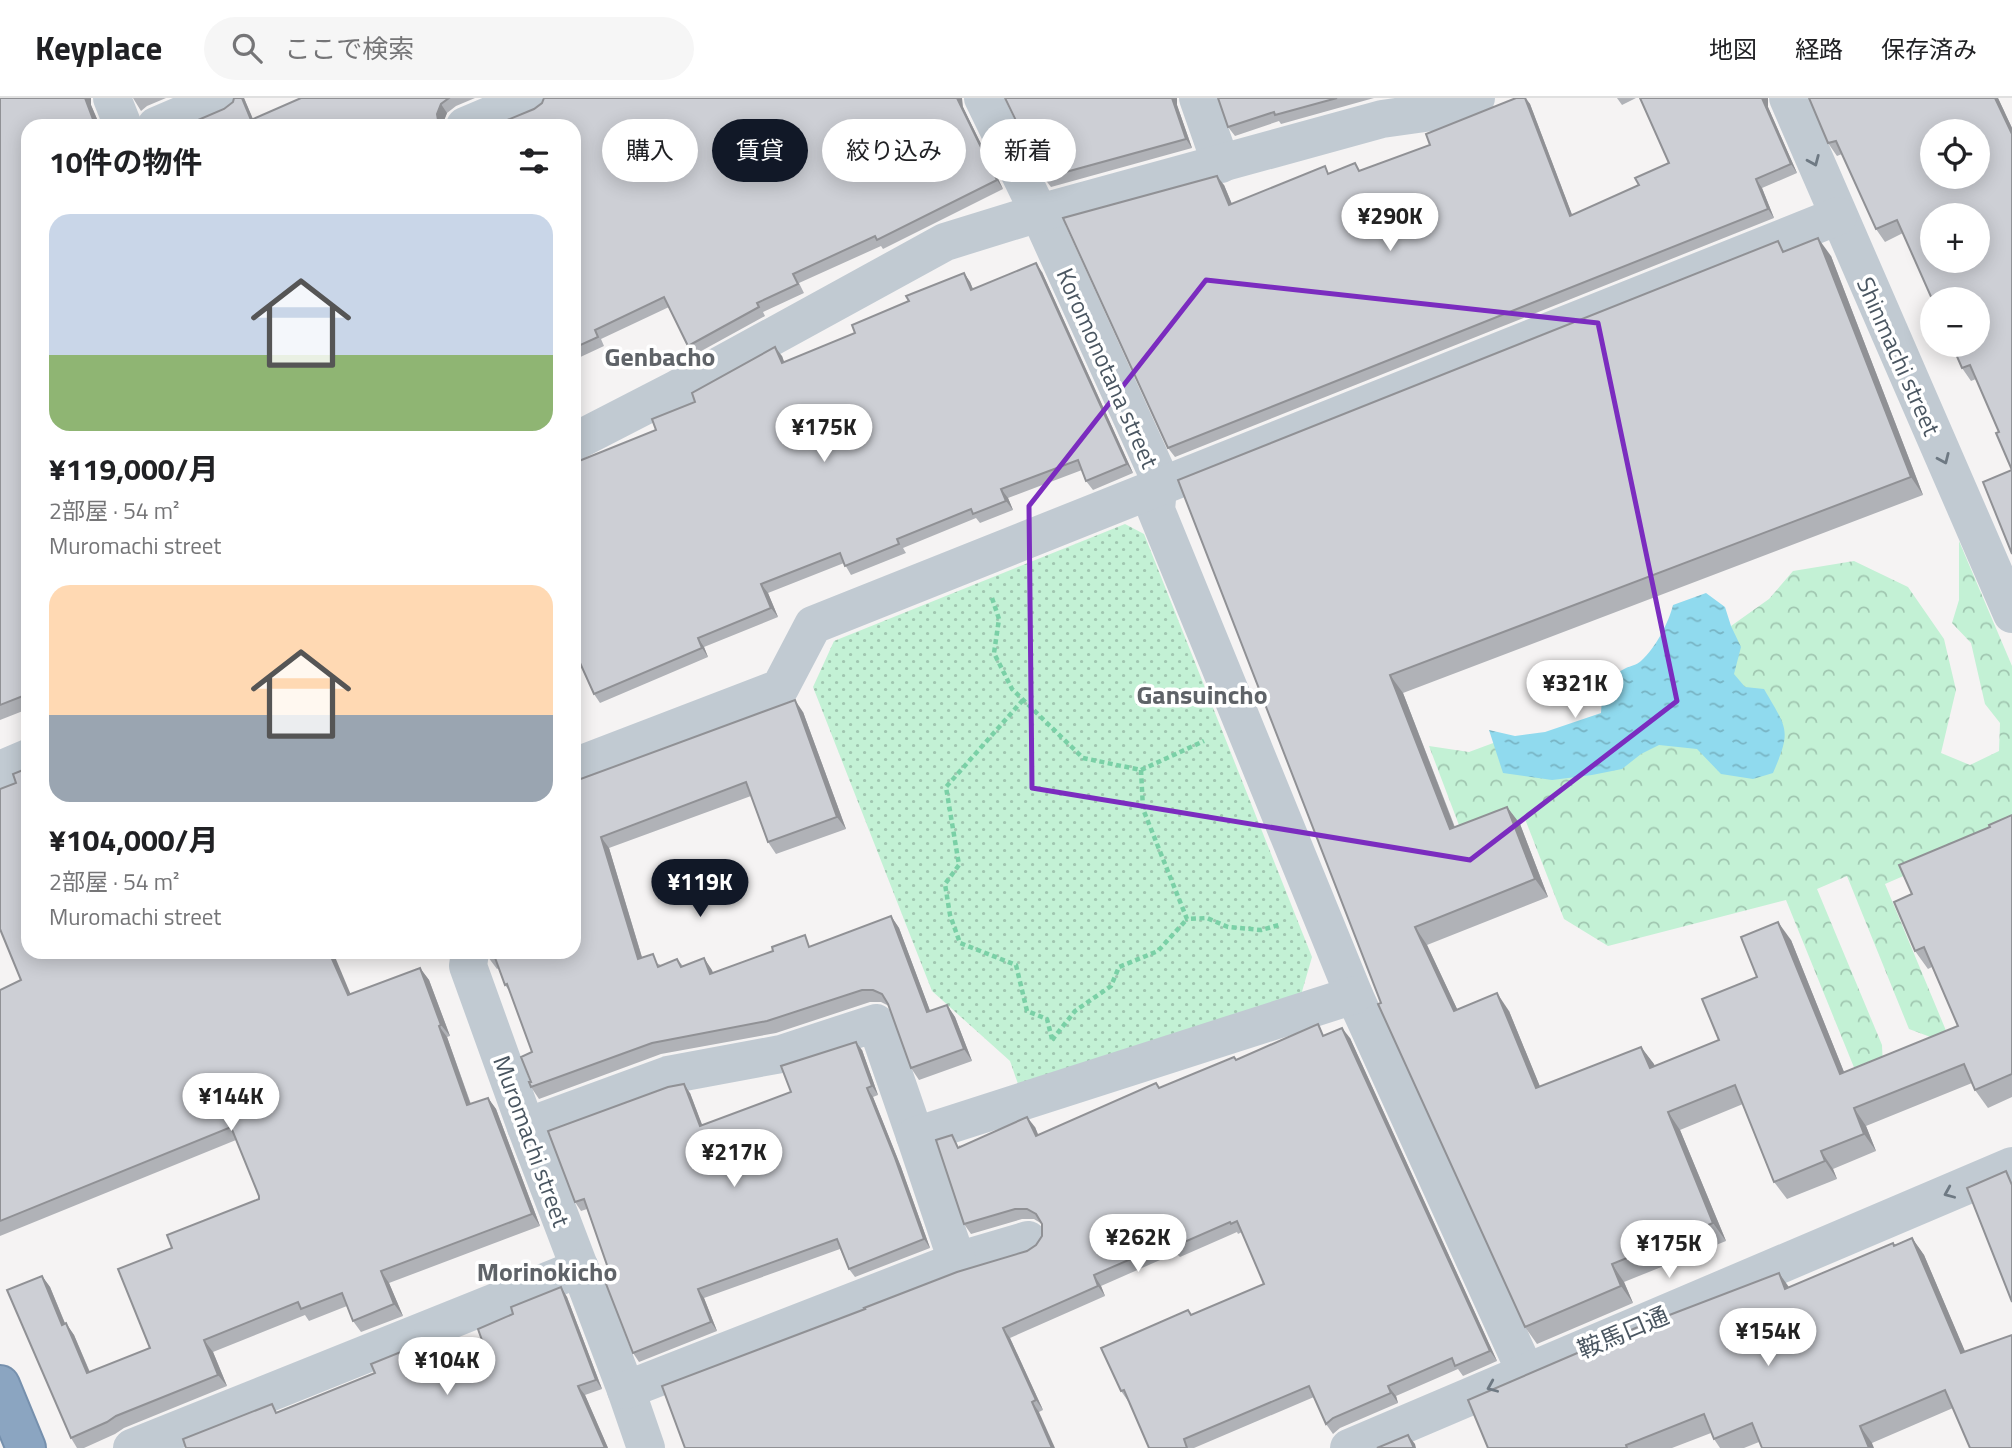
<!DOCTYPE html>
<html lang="ja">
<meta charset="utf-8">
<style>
body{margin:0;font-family:"Titillium Web","Noto Sans JP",sans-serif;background:#f6f6f6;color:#202124;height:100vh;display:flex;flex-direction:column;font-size:26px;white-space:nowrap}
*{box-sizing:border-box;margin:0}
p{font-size:23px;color:#757577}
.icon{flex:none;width:38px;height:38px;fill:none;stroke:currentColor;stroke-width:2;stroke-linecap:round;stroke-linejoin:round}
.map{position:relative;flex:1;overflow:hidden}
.details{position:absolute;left:21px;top:21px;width:560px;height:840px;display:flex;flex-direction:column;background:#fff;border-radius:21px;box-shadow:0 4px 18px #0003}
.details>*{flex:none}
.top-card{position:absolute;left:602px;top:21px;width:665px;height:63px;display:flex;gap:14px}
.controls{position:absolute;left:1920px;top:21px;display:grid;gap:14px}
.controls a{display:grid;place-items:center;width:70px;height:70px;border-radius:50%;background:#fff;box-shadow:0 4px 18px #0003;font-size:35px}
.price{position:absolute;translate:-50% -60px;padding:0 16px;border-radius:24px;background:#fff;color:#222;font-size:23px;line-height:46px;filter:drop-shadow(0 2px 4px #0008)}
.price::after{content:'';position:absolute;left:50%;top:42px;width:21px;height:16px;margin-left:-10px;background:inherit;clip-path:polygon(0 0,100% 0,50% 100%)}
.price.active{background:#111827;color:#fff}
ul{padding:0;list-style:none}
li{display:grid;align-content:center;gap:14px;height:371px;padding:0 28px}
li span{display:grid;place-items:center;height:217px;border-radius:21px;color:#555}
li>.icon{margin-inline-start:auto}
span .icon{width:126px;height:126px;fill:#fffc;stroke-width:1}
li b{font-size:30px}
h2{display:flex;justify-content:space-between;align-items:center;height:84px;padding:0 28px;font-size:30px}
.chip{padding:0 24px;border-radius:32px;background:#fff;box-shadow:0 4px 18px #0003;font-size:24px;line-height:63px}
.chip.active{background:#111827;color:#fff}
header{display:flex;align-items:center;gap:42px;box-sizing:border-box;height:98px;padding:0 35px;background:#fff;border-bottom:2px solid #e0e0e0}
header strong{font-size:33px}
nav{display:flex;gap:38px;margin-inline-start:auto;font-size:24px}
.search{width:490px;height:63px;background:#f6f6f6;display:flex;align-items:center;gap:18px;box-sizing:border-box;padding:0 24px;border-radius:38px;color:#757577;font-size:26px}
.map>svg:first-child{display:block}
.forest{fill:url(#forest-crowns)}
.park{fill:url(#park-dots)}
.water{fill:url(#water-ripples)}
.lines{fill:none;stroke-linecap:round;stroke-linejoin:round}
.highway-casing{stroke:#7690ad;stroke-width:42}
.path{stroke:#7ad0a6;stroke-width:4.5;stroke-dasharray:5 3.5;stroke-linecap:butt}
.minor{stroke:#c1cad2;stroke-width:38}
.highway{stroke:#8ba5c1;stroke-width:38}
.wall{fill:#b0b2b7}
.shaded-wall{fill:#909195}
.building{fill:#cdcfd5;stroke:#909195;stroke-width:2;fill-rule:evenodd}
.oneway{stroke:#6e7983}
.marked{fill:none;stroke:#7b2cbf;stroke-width:5;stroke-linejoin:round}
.labels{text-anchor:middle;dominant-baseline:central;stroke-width:7;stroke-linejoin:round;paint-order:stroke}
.street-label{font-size:24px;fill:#4a5661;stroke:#fff}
.neighbourhood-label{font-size:26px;font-weight:bold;fill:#5f6368;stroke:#fff}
</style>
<header>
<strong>Keyplace</strong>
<div class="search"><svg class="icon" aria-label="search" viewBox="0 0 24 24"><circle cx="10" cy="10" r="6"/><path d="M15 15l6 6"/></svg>ここで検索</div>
<nav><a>地図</a><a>経路</a><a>保存済み</a></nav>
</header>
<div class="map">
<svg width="2012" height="1350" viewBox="0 0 2012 1350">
<defs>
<pattern id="forest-crowns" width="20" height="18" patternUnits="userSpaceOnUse" patternTransform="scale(1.75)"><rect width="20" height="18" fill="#c3f1d5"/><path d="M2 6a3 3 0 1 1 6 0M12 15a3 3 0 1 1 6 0" fill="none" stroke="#a0c6b0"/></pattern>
<pattern id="park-dots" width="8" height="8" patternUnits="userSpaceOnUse" patternTransform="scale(1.75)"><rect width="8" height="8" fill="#c3f1d5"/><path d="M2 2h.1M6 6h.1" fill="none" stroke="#a0c6b0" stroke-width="1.8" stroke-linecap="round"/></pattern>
<pattern id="water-ripples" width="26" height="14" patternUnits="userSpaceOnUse" patternTransform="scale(1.75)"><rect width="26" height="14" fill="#90daee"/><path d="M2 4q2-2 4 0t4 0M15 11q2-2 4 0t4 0" fill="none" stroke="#78b4c4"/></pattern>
</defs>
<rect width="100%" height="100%" fill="#f5f3f3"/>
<path class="forest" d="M1959,443L2012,568V731L1885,786L1952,947L1909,931L1847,778L1817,791L1882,947L1883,970L1866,999L1786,802L1608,848L1564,821L1525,721L1465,743L1429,648L1469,654L1504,641L1625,652L1735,629L1731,528L1769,501L1793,473L1854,463L1908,489L1944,541L1956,592L1941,655L1970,667L1999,653L2000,625L1985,606L1971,545L1952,525L1959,502Z"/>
<path class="park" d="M1125,426L1144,436L1312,859L1301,897L1019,989L1010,963L932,893L813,589L834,543Z"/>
<path class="water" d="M1706,495L1725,509L1731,528L1741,549L1734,576L1745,589L1764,591C1787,631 1792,631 1773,675L1753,681L1721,676L1697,651L1659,647L1641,656L1622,671L1592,677L1552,682L1503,675L1489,632L1515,638L1545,634L1601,615C1603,592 1602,582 1626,570C1630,568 1637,567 1641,563C1655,551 1669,524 1673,507Z"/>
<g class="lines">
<g class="highway-casing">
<path id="highway" d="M0,1287L26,1350"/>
</g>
<g class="path">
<path d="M992,500L999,521L994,555L1012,591L1083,660L1141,672L1204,643"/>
<path d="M1023,602L946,689L959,767L945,786L950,817L960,845L1016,867L1027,913L1047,921L1052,941"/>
<path d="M1141,672L1143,711L1187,821L1207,820L1228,829L1261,832L1279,827"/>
<path d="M1052,942L1075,913L1111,888L1119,869L1158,853L1187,821"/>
</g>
<g class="minor">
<path d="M112,0L123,28"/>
<path d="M983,0L1039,115L1156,373L1158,389L1156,412L1354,897L1526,1275"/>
<path d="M1198,0L1221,66"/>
<path d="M1788,0L2012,516"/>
<path d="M156,28L221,0"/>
<path d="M465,28L531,0"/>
<path d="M574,344L675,292L945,144L1039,115L1382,21L1446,12L1476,0"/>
<path d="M574,669L780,590L813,527L1838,118"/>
<path d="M0,672L28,660"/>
<path d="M470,854L468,868L526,1029L626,1292L646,1350"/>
<path d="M526,1029L668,977L781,956L876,925L915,1038"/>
<path d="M957,1163L1028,1142"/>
<path d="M626,1292L957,1163L915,1038L1354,897"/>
<path d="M132,1350L580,1170"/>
<path d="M1349,1350L2012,1068"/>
</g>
<use href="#highway" class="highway"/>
</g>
<g class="wall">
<path d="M0,0L91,7L100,28H28V611L0,622Z"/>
<path d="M133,0H166L147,8L141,13Z"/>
<path d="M242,0H244L253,22L301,0H475L456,8L447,15L443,25L444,28H184L224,11L233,4Z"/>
<path d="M1218,0H1374L1281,26L1279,23L1235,38L1228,29Z"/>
<path d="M1516,0H1526L1530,6L1572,117L1639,87L1669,65L1768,9L1797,75L1762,90L1774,120L1175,359L1168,350L1224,87L1232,106L1330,75L1361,73L1430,47Z"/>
<path d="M1617,0H1636L1622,7Z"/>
<path d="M1809,0H1998L2012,30V372L1999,334L1976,281L1971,283L1962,270L1903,135L1885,144L1876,131L1842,56L1837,58L1828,45Z"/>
<path d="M1177,7L1192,50L1051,89L1044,80Z"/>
<path d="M963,9L1003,91L883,151L881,148L799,185L804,195L763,214L765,218L694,257L688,248L669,209L601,241L604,248L574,262V28Z"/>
<path d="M1785,153L1831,158L1923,397L1403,595L1455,729L1507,709L1520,726L1548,799L1427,847L1457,911L1509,913L1540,989L1641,949L1655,968L1719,942L1757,879L1791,842L1844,974L1958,928L1932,869L1928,871L1915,853L1912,796L1990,729L2012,717V999L1988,1010L1975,992L1972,985L1866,1028L1876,1053L1833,1071L1837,1081L1787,1101L1774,1084L1743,1006L1680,1032L1726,1143L1624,1184L1633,1205L1537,1246L1525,1229L1381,905L1178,382Z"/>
<path d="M1042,174L1133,375L1093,392L1086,383L1082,372L1008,400L1013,412L980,425L976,420L903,450L906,455L851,477L844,465L768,495L778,519L704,549L708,559L600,605L594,596L580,565L574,568V363L575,365L656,332L695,304L782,258L784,265L855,235L909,203L964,175L970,184L973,191Z"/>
<path d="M803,614L846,731L776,756L768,744L751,698L609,750L642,859L661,867L677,861L683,868L704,860L713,875L812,848L891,818L899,830L930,913L947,907L955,919L972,963L919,982L911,970L889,908L881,904H870L776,935L661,956L539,1001L531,989L532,954L511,895L505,887L499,870L497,871L488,859L579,681Z"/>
<path d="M16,685L351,896L420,870L429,882L450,938L447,939L471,1006L488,1000L496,1011L540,1128L389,1185L403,1218L361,1234L353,1223L347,1208L309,1223L305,1217L213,1254L227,1288L124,1330L115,1336L84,1350H77L71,1340L42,1178L50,1189L65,1225L74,1237L90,1274L150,1250L172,1150L259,1101V1098L236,1042L0,1138V892L21,882Z"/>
<path d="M1325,937L1350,940L1497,1263L1463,1278L1458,1271L1396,1298L1398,1305L1340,1330L1333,1336L1326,1326L1314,1299L1194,1350H1149L1129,1303H1128L1121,1293L1188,1212L1192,1217L1264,1186L1242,1134L1238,1136L1237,1134L1180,1159L1176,1155L1101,1188L1105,1198L1010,1240L1043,1312L1039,1314L685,1350L1036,1147L1042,1138V1126L1034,1121H1022L971,1136L964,1126L959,1047L960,1048L1035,1029L1038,1037L1160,990L1234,959L1237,962Z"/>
<path d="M862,952L878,997L873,999L901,1069L930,1150L855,1179L849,1171L840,1151L704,1200L717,1233L639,1264L633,1255L608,1170L587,1111L581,1113L575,1104L690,995L702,1027L791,994Z"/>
<path d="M1912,1140L1924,1157L1965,1254L1953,1310L1872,1345L1759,1344L1744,1350H1720L1714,1341L1711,1335L1672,1350H1488L1789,1189Z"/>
<path d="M561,1189L567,1199L602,1291L585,1297L608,1350H186L375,1275L413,1249L419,1258L425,1272L484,1248L513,1216Z"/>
</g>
<g class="shaded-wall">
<path d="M85,0H91V7L100,28H97L94,24Z"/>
<path d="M242,0H244L256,28L251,22Z"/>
<path d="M957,0H962L963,9L1003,91L997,82Z"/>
<path d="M1172,0H1177V7L1192,50L1186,41Z"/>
<path d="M1525,0L1530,6L1576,127L1570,118Z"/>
<path d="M1762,0H1768V9L1797,75L1791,66Z"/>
<path d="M1995,0H1998L2012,30V36Z"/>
<path d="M441,6L447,15L443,25L444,28H439L437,16Z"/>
<path d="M1217,78L1224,87L1236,116L1229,107Z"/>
<path d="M1756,81L1762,90L1774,120L1768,111Z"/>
<path d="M1818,140L1831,158L1923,397L1911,379Z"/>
<path d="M1036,165L1042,174L1133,375L1127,366Z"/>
<path d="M964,175L970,184L977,201L971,192Z"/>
<path d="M775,249L782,258L788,274L782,265Z"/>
<path d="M1001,391L1008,400L1013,412L1006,403Z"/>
<path d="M761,486L768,495L778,519L771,510Z"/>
<path d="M698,540L704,549L708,559L702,550Z"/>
<path d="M1390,577L1403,595L1462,749L1450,731Z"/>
<path d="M795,602L803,614L846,731L837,719Z"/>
<path d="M1507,709L1520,726L1548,799L1535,781Z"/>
<path d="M601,739L609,750L646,873L638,861Z"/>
<path d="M891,818L899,830L935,926L927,914Z"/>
<path d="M1778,824L1791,842L1852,994L1840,976Z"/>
<path d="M1415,829L1427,847L1466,930L1454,913Z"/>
<path d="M329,854H333L356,909L348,897Z"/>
<path d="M704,860L712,872L718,888L710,876Z"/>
<path d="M420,870L429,882L450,938L441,927Z"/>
<path d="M1497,895L1509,913L1548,1008L1536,990Z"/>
<path d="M947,907L955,919L972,963L964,951Z"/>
<path d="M439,928L447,939L475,1019L467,1007Z"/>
<path d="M1342,930L1350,940L1497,1263L1490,1253Z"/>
<path d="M856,944L862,952L878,997L872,988Z"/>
<path d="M1641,949L1654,966L1662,987L1650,970Z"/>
<path d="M684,986L690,995L706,1037L700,1028Z"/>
<path d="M867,990L873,999L901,1069L930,1150L924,1141Z"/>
<path d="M488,1000L496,1011L540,1128L532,1116Z"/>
<path d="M1854,1010L1866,1028L1876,1053L1864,1036Z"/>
<path d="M1668,1014L1680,1032L1726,1143L1713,1125Z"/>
<path d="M1027,1019L1035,1029L1043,1048L1036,1038Z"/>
<path d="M1821,1053L1833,1071L1837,1081L1825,1063Z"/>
<path d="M1912,1140L1924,1157L1973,1272L1961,1255Z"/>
<path d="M1612,1166L1624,1184L1633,1205L1621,1188Z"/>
<path d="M381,1173L389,1185L403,1218L394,1206Z"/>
<path d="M1779,1175L1791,1192L1785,1191Z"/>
<path d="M1094,1177L1101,1188L1105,1198L1098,1188Z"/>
<path d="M42,1178L50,1189L70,1238L62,1227Z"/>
<path d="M561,1189L567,1199L602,1291L596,1282Z"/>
<path d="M698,1191L704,1200L717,1233L711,1224Z"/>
<path d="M66,1225L74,1237L95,1287L87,1275Z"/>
<path d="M1003,1230L1010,1240L1043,1312L1036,1302Z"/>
<path d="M204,1242L213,1254L227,1288L218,1277Z"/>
<path d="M413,1249L419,1258L429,1282L422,1273Z"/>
<path d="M578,1288L585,1297L608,1350H605Z"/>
<path d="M1388,1288L1396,1298L1398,1305L1391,1295Z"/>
<path d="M1032,1304L1039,1314L1055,1350H1052Z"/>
<path d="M1860,1328L1872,1345L1874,1350H1869Z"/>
<path d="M1408,1337L1415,1346L1416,1350H1414Z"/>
</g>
<g class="building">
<path d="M0,0H85L94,24L97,28H28V596L0,607Z"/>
<path d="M234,0H242L251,22L301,0H449L441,6L437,16L439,28H184L224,11L233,4Z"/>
<path d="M544,0H957L997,82L877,142L875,138L793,176L798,186L757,205L759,209L688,248L664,199L595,232L598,239L574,250V28H493L534,11L542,5Z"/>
<path d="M1005,0H1172L1186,41L1044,80Z"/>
<path d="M1218,0H1337L1275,17L1274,14L1228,29Z"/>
<path d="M1516,0H1525L1570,118L1639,87L1635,80L1669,65L1640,0H1762L1791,66L1756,81L1768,111L1168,350L1063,120L1217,78L1229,107L1325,68L1328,76L1355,65L1359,73L1430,47L1426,36Z"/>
<path d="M1809,0H1995L2012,36V456L1983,384L2012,372L1996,335L1999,334L1970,267L1962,270L1952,247H1978V201H1932L1897,122L1876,131L1836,43L1828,45ZM1932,33H1978V79H1932ZM1932,117H1978V163H1932Z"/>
<path d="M1818,140L1911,379L1390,577L1450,731L1507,709L1535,781L1415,829L1454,913L1497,895L1536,990L1641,949L1650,970L1719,942L1702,901L1757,879L1741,839L1778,824L1840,976L1958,928L1924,849L1915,853L1894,804L1912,796L1899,767L1990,729L1989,727L2012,717V976L1975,992L1964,966L1854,1010L1864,1036L1821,1053L1825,1063L1774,1084L1735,987L1668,1014L1713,1125L1612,1166L1621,1188L1525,1229L1378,906L1381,905L1178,382L1778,143L1783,154Z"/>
<path d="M1036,165L1127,366L1086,383L1078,362L1001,391L1006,403L973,416L971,411L897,441L899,446L845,468L840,455L761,486L771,510L698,540L702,550L594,596L576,556H574V365L656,332L652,321L695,304L692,295L775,249L782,265L855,235L852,227L909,203L906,198L964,175L971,192Z"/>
<path d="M795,602L837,719L768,744L746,684L601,739L638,861L653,856L658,869L677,861L681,869L704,860L710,876L773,853L772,849L805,837L809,849L891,818L927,914L947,907L964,951L911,970L888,906L882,896L873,892H862L767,923L652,945L531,989L529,984H531L521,959L532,954L507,886L505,887L494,857L488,859L486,854H574V677H576L578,682Z"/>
<path d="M28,670V854H329L348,897L420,870L441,927L439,928L467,1007L488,1000L532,1116L381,1173L394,1206L353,1223L342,1195L301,1211L298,1204L204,1242L218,1277L116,1318L107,1324L71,1340L7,1192L42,1178L62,1227L66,1225L87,1275L150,1250L118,1171L172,1150L167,1137L259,1101V1098L231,1029L0,1123V892L21,882L0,831V691L16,685L13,676Z"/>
<path d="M1318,926L1323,938L1342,930L1490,1253L1455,1268L1452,1260L1388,1288L1391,1295L1333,1320L1326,1326L1309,1288L1184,1341L1187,1350H1149L1124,1292L1121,1293L1101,1250L1188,1212L1191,1217L1264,1186L1237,1123L1231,1126L1230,1124L1173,1149L1170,1144L1094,1177L1098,1188L1003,1230L1036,1302L1032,1304L1052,1350H685L662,1288L865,1211L864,1210L957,1174L1027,1153L1036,1147L1042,1138V1126L1036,1116L1027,1111H1015L964,1126L936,1042L952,1037L958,1050L1027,1019L1036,1038L1156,985L1159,990L1234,959L1236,962Z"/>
<path d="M856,944L872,988L867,990L895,1060L924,1141L849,1171L837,1141L698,1191L711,1224L633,1255L601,1173L608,1170L584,1101L575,1104L548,1033L668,989L684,986L700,1028L791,994L781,968Z"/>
<path d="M2006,1073L2012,1087V1204L1967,1090Z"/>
<path d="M1912,1140L1961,1255L2012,1237V1350H1970L1945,1292L1860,1328L1869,1350H1762L1752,1325L1714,1341L1704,1316L1626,1347L1627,1350H1488L1468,1302L1638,1229L1779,1175L1785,1191L1893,1145L1894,1148Z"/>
<path d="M561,1189L596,1282L578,1288L605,1350H186L183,1341L272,1306L276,1315L375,1275L371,1266L413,1249L422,1273L484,1248L478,1231L513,1216L511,1209Z"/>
<path d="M1408,1337L1414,1350H1377Z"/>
</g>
<defs><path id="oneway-chevron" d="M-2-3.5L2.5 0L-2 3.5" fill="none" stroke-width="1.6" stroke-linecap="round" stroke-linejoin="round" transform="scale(1.75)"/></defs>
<g class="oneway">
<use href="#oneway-chevron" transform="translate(1814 63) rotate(67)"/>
<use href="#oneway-chevron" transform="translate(1944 361) rotate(66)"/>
<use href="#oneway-chevron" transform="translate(1949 1095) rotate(157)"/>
<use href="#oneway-chevron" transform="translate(1492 1289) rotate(157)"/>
</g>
<path class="marked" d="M1206,182L1598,225L1677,603L1470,762L1032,690L1029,408Z"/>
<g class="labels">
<g class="street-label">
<text transform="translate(1899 258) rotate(66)">Shinmachi street</text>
<text transform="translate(1108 270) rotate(66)">Koromonotana street</text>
<text transform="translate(532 1043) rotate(70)">Muromachi street</text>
<text transform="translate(1623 1234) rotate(-23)">鞍馬口通</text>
</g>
<g class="neighbourhood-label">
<text x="660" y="258">Genbacho</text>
<text x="1202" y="596">Gansuincho</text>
<text x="547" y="1173">Morinokicho</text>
</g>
</g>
</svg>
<div class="controls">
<a><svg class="icon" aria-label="locate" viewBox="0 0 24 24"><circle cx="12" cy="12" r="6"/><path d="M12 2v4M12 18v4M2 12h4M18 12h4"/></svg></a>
<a>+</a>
<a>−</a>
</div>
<b class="price" style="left:1390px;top:155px">¥290K</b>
<b class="price" style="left:824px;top:366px">¥175K</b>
<b class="price" style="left:1575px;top:622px">¥321K</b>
<b class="price active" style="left:700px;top:821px">¥119K</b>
<b class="price" style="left:231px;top:1035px">¥144K</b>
<b class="price" style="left:734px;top:1091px">¥217K</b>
<b class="price" style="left:1138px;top:1176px">¥262K</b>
<b class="price" style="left:1669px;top:1182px">¥175K</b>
<b class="price" style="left:1768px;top:1270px">¥154K</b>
<b class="price" style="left:447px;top:1299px">¥104K</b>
<div class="top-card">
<a class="chip">購入</a>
<a class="chip active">賃貸</a>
<a class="chip">絞り込み</a>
<a class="chip">新着</a>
</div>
<section class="details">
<h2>10件の物件<svg class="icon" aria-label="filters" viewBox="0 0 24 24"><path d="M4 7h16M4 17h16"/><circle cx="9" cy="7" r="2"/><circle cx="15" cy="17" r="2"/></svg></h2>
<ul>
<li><span style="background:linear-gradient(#c9d6e8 65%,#8fb573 0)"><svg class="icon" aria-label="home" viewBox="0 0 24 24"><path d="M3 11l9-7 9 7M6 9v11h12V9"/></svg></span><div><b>¥119,000/月</b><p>2部屋 · 54 m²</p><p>Muromachi street</p></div></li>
<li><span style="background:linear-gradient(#ffd9b3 60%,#9aa5b1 0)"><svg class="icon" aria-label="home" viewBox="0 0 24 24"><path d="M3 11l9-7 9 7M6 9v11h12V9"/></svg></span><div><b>¥104,000/月</b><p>2部屋 · 54 m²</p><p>Muromachi street</p></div></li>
</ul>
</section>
</div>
